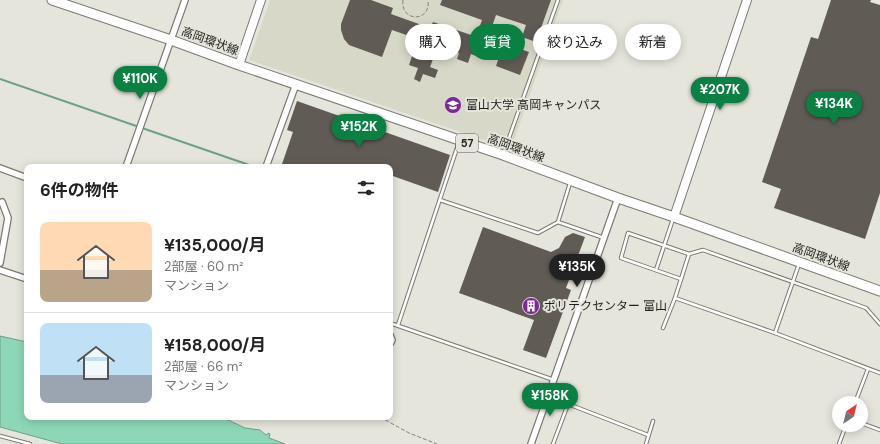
<!DOCTYPE html>
<html lang="ja">
<meta charset="utf-8">
<style>
body{margin:0;font-family:"DM Sans","Noto Sans JP",sans-serif;background:#f2f2f2;color:#222;height:100vh;display:flex;flex-direction:column;font-size:15px;white-space:nowrap}
*{box-sizing:border-box;margin:0}
p{font-size:13px;color:#767676}
.icon{flex:none;width:22px;height:22px;fill:none;stroke:currentColor;stroke-width:2;stroke-linecap:round;stroke-linejoin:round}
.map{position:relative;flex:1;overflow:hidden}
.drawer{position:absolute;left:24px;top:164px;width:369px;height:256px;display:flex;flex-direction:column;background:#fff;border-radius:8px;box-shadow:0 2px 10px #0003}
.drawer>*{flex:none}
.top-card{position:absolute;left:405px;top:24px;width:380px;height:36px;display:flex;gap:8px}
.needle{width:26px;rotate:35deg}
.controls{position:absolute;left:832px;top:396px;display:grid;gap:8px}
.controls a{display:grid;place-items:center;width:36px;height:36px;border-radius:50%;background:#fff;box-shadow:0 2px 10px #0003;font-size:20px}
.price{position:absolute;translate:-50% -34px;padding:0 9px;border-radius:14px;background:#0b8043;color:#fff;font-size:13px;line-height:26px;filter:drop-shadow(0 1px 2px #0008)}
.price::after{content:'';position:absolute;left:50%;top:24px;width:12px;height:9px;margin-left:-6px;background:inherit;clip-path:polygon(0 0,100% 0,50% 100%)}
.price.active{background:#222;color:#fff}
ul{padding:0;list-style:none}
li{display:flex;align-items:center;gap:12px;height:100px;padding:0 16px}
li+li{border-top:1px solid #e0e0e0}
li span{display:grid;place-items:center;flex:none;width:112px;height:80px;border-radius:8px;color:#555}
li>.icon{margin-inline-start:auto}
span .icon{width:48px;height:48px;fill:#fffc;stroke-width:1}
li b{font-size:17px}
h2{display:flex;justify-content:space-between;align-items:center;height:48px;padding:0 16px;font-size:17px}
.chip{padding:0 14px;border-radius:18px;background:#fff;box-shadow:0 2px 10px #0003;font-size:14px;line-height:36px}
.chip.active{background:#0b8043;color:#fff}
.map>svg:first-child{display:block}
.built{fill:#d8d8c8}
.water{fill:#8dd7b7;stroke:#6ca088}
.lines{fill:none;stroke-linecap:round;stroke-linejoin:round}
.stream{stroke:#6ca088;stroke-width:2}
.building{fill:#605b55}
.lane-casing{stroke:#7a7a72;stroke-width:4.5}
.street-casing{stroke:#7a7a72;stroke-width:8}
.secondary-casing{stroke:#7a7a72;stroke-width:10}
.primary-casing{stroke:#7a7a72;stroke-width:11}
.path{stroke:#81817a;stroke-width:1;stroke-dasharray:4 2;stroke-linecap:butt}
.lane{stroke:#fff;stroke-width:2.5}
.street{stroke:#fff;stroke-width:5.5}
.secondary{stroke:#fff;stroke-width:8}
.primary{stroke:#fff;stroke-width:9}
.labels{text-anchor:middle;dominant-baseline:central;stroke-width:4;stroke-linejoin:round;paint-order:stroke}
.shield{fill:#e5e5dc;stroke:#5a5a55;stroke-width:1}
.shield-label{font-size:11px;font-weight:bold;fill:#1f1f1b}
.street-label{font-size:12px;fill:#1f1f1b;stroke:#e5e5dc}
.poi-label{font-size:12px;fill:#1f1f1b;stroke:#e5e5dc;text-anchor:start}
</style>
<div class="map">
<svg width="880" height="444" viewBox="0 0 880 444">
<rect width="100%" height="100%" fill="#e5e5dc"/>
<path class="built" d="M270,0H563L511,149L249,60Z"/>
<path class="water" d="M0,336L27,342V417H222L245,428L260,430L266,435L269,433L270,434L269,438L285,444H62L0,427Z"/>
<g class="lines">
<path class="stream" d="M0,79L255,167"/>
</g>
<g class="building">
<path d="M350,0H371L393,8L391,14L430,28L433,22L474,36L476,33L477,34L482,20L440,5L442,0H551L536,42L522,37L526,25L496,15L481,58L471,54L468,63L457,59L459,53L438,46L430,67L438,70L435,78L423,74L420,82L414,79L418,68L409,65L418,39L392,30L382,57L349,45L344,39L341,30V24Z"/>
<path d="M831,0H871L870,2L880,5V193L865,239L774,208L781,189L762,182L811,37L818,39Z"/>
<path d="M504,43L529,52L520,75L496,66Z"/>
<path d="M297,101L450,155L438,192L390,175V167H281L293,132L287,130Z"/>
<path d="M483,227L551,252L559,248L565,237L573,233L585,237L566,288L571,290L546,358L523,350L534,320L459,293Z"/>
</g>
<g class="lines">
<g class="lane-casing">
<g id="lane">
<path d="M504,152L558,0"/>
<path d="M440,200L538,233L558,222L604,238"/>
<path d="M558,222L570,183"/>
<path d="M656,270L673,219"/>
<path d="M681,279L621,258L628,233L689,254L703,250L866,308L880,324"/>
<path d="M675,298L775,333L880,373"/>
<path d="M390,323L554,380"/>
<path d="M398,325L459,142"/>
<path d="M663,328L675,298L689,254"/>
<path d="M775,333L799,264"/>
<path d="M855,403L868,369"/>
<path d="M568,404L648,435"/>
<path d="M861,423L880,430"/>
<path d="M0,436L30,444"/>
<path d="M553,444L573,391"/>
<path d="M646,444L653,421"/>
<path d="M839,444L846,425"/>
</g>
</g>
<g class="street-casing">
<g id="street">
<path d="M126,167L185,0"/>
<path d="M266,167L296,84"/>
<path d="M0,168L27,178"/>
<path d="M0,263L8,218L2,202"/>
<path d="M0,270L27,279"/>
<path d="M390,335L392,340L390,344"/>
<path d="M531,444L618,198"/>
</g>
</g>
<g class="secondary-casing">
<g id="secondary">
<path d="M239,65L261,0"/>
<path d="M674,217L747,0"/>
</g>
</g>
<g class="primary-casing">
<path id="primary" d="M52,0L171,40L239,65L503,155L618,198L674,217L880,291"/>
</g>
<g class="path">
<path d="M403,0C400,22 431,23 428,0"/>
<path d="M380,417L409,433L437,444"/>
</g>
<use href="#lane" class="lane"/>
<use href="#street" class="street"/>
<use href="#secondary" class="secondary"/>
<use href="#primary" class="primary"/>
</g>
<defs>
<g id="university-disc" transform="scale(0.9)"><circle r="9.5" fill="#7c2897" stroke="#e5e5dc"/><path d="M0-5L7-2L0 1L-7-2ZM-4 1L0 2.5L4 1V4Q0 6-4 4Z" fill="#fff"/></g>
<g id="building-disc" transform="scale(0.9)"><circle r="9.5" fill="#7c2897" stroke="#e5e5dc"/><path d="M-4-6H4V6H1V3H-1V6H-4ZM-2.5-4.3h1.7v1.8h-1.7ZM.8-4.3h1.7v1.8H.8ZM-2.5-1h1.7V.8h-1.7ZM.8-1h1.7V.8H.8Z" fill="#fff"/></g>
</defs>
<g fill-rule="evenodd">
<use href="#university-disc" x="453" y="105"/>
<use href="#building-disc" x="531" y="306"/>
</g>
<g class="labels">
<rect class="shield" x="456" y="134" width="22" height="18" rx="3"/>
<g class="shield-label">
<text x="467" y="143">57</text>
</g>
<g class="street-label">
<text transform="translate(210 41) rotate(20)">高岡環状線</text>
<text transform="translate(516 148) rotate(20)">高岡環状線</text>
<text transform="translate(821 257) rotate(20)">高岡環状線</text>
</g>
<g class="poi-label">
<text x="466" y="105">富山大学 高岡キャンパス</text>
<text x="544" y="306">ポリテクセンター 富山</text>
</g>
</g>
</svg>
<div class="controls">
<a><svg class="needle" viewBox="-14 -14 28 28"><path d="M0-13l5 13h-10z" fill="#e53935"/><path d="M0 13l5-13h-10z" fill="#767676"/></svg></a>
</div>
<b class="price" style="left:140px;top:100px">¥110K</b>
<b class="price" style="left:720px;top:111px">¥207K</b>
<b class="price" style="left:834px;top:125px">¥134K</b>
<b class="price" style="left:359px;top:148px">¥152K</b>
<b class="price active" style="left:577px;top:288px">¥135K</b>
<b class="price" style="left:550px;top:417px">¥158K</b>
<div class="top-card">
<a class="chip">購入</a>
<a class="chip active">賃貸</a>
<a class="chip">絞り込み</a>
<a class="chip">新着</a>
</div>
<section class="drawer">
<h2>6件の物件<svg class="icon" aria-label="filters" viewBox="0 0 24 24"><path d="M4 7h16M4 17h16"/><circle cx="9" cy="7" r="2"/><circle cx="15" cy="17" r="2"/></svg></h2>
<ul>
<li><span style="background:linear-gradient(#ffd9b3 60%,#b9a48a 0)"><svg class="icon" aria-label="home" viewBox="0 0 24 24"><path d="M3 11l9-7 9 7M6 9v11h12V9"/></svg></span><div><b>¥135,000/月</b><p>2部屋 · 60 m²</p><p>マンション</p></div></li>
<li><span style="background:linear-gradient(#bfe0f5 65%,#9aa5b1 0)"><svg class="icon" aria-label="home" viewBox="0 0 24 24"><path d="M3 11l9-7 9 7M6 9v11h12V9"/></svg></span><div><b>¥158,000/月</b><p>2部屋 · 66 m²</p><p>マンション</p></div></li>
</ul>
</section>
</div>
